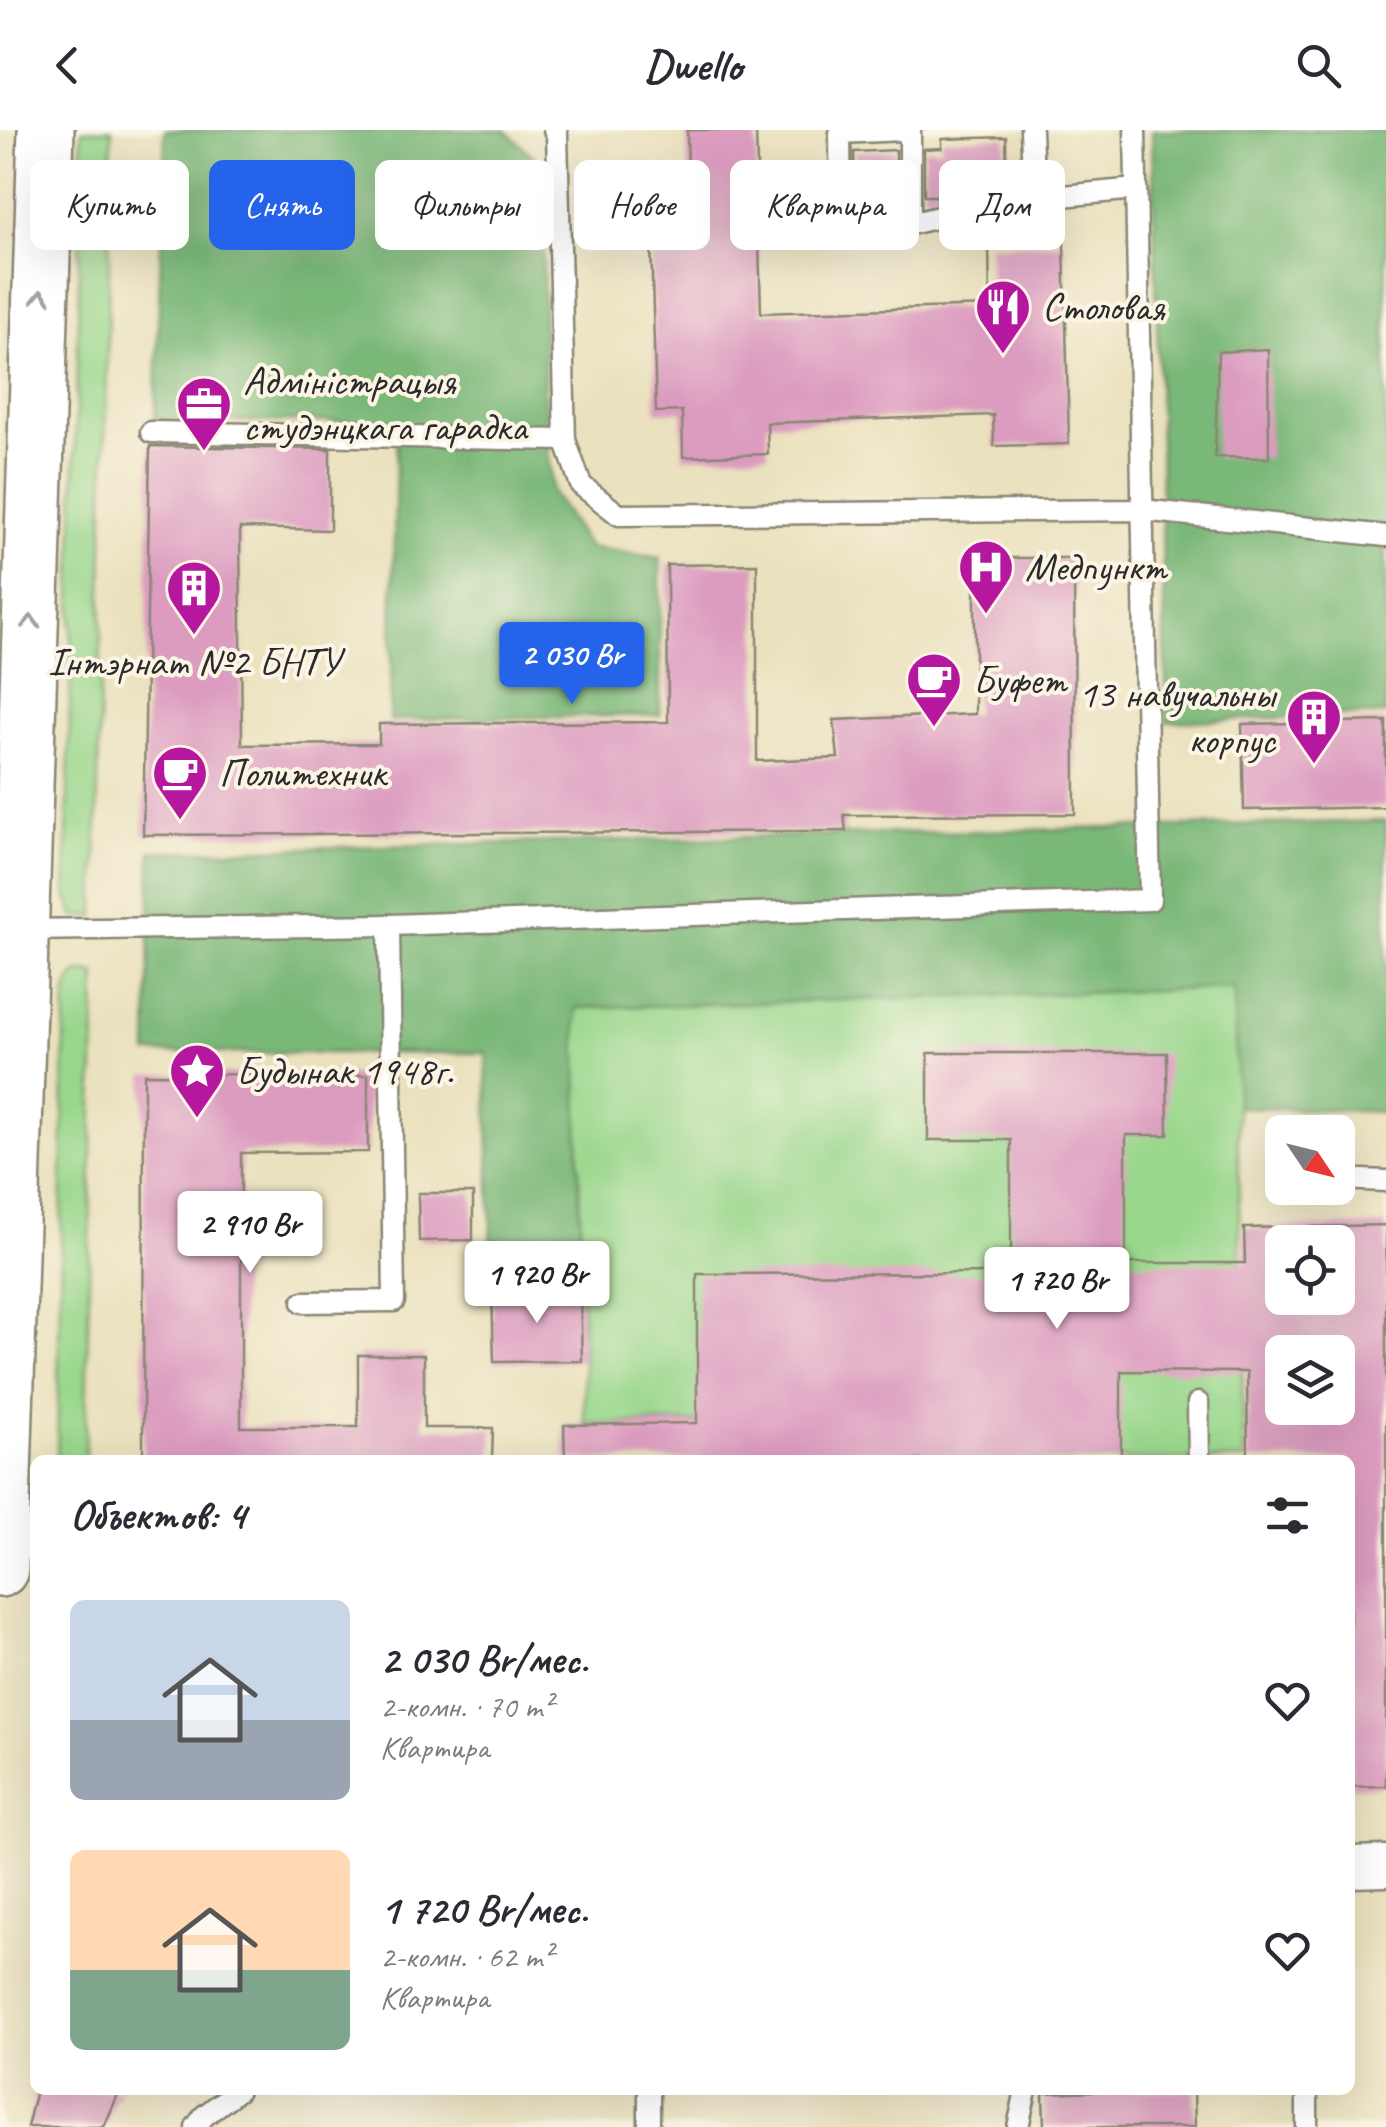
<!DOCTYPE html>
<html lang="ru">
<meta charset="utf-8">
<style>
body{margin:0;font-family:Caveat,sans-serif;background:#f2f2f3;color:#2b2b33;height:100vh;display:flex;flex-direction:column;font-size:38px;white-space:nowrap}
*{box-sizing:border-box;margin:0}
p{font-size:32px;color:#7c7c81}
.icon{flex:none;width:55px;height:55px;fill:none;stroke:currentColor;stroke-width:2;stroke-linecap:round;stroke-linejoin:round}
.map{position:relative;flex:1;overflow:hidden}
.details{position:absolute;left:30px;top:1325px;width:1325px;height:640px;display:flex;flex-direction:column;background:#fff;border-radius:15px;box-shadow:0 10px 40px #0002}
.details>*{flex:none}
.guide{position:absolute;left:30px;top:30px;width:1328px;height:90px;display:flex;gap:20px}
.needle{width:65px;rotate:125deg}
.tools{position:absolute;left:1265px;top:985px;display:grid;gap:20px}
.tools a{display:grid;place-items:center;width:90px;height:90px;border-radius:15px;background:#fff;box-shadow:0 10px 40px #0002;font-size:50px}
.price{position:absolute;translate:-50% -85px;padding:0 22px;border-radius:10px;background:#fff;color:#222;font-size:32px;line-height:65px;filter:drop-shadow(0 2px 5px #0008)}
.price::after{content:'';position:absolute;left:50%;top:60px;width:30px;height:22px;margin-left:-15px;background:inherit;clip-path:polygon(0 0,100% 0,50% 100%)}
.price.selected{background:#2563eb;color:#fff}
ul{padding:0;list-style:none}
li{display:flex;align-items:center;gap:30px;height:250px;padding:0 40px}
li span{display:grid;place-items:center;flex:none;width:280px;height:200px;border-radius:15px;color:#555}
li>.icon{margin-inline-start:auto}
span .icon{width:120px;height:120px;fill:#fffc;stroke-width:1}
li b{font-size:42px}
h2{display:flex;justify-content:space-between;align-items:center;height:120px;padding:0 40px;font-size:42px}
.tag{padding:0 35px;border-radius:15px;background:#fff;box-shadow:0 10px 40px #0002;font-size:35px;line-height:90px}
.tag.selected{background:#2563eb;color:#fff}
header{display:flex;justify-content:space-between;align-items:center;height:130px;padding:0 40px;background:#fff;font-size:45px;font-weight:700}
.map>svg:first-child{display:block}
.green{fill:#99d78c;stroke:#62815c;stroke-width:2.5}
.forest{fill:#7ab878;stroke:#527252;stroke-width:2.5}
.building{fill:#dc9cc0;fill-rule:evenodd}
.lines{fill:none;stroke-linecap:round;stroke-linejoin:round}
.lane-casing{stroke:#8a8674;stroke-width:25}
.street-casing{stroke:#8a8674;stroke-width:45}
.primary-casing{stroke:#8a8674;stroke-width:60}
.lane{stroke:#fff;stroke-width:20}
.street{stroke:#fff;stroke-width:40}
.primary{stroke:#fff;stroke-width:55}
.oneway{stroke:#a0a0a0}
.labels{text-anchor:middle;dominant-baseline:central;stroke-width:8;stroke-linejoin:round;paint-order:stroke}
.poi-label{font-size:40px;fill:#2b2b2b;stroke:#fcf5e5;text-anchor:start}
</style>
<header><svg class="icon" aria-label="back" viewBox="0 0 24 24"><path d="M15 5l-7 7 7 7"/></svg>Dwello<svg class="icon" aria-label="search" viewBox="0 0 24 24"><circle cx="10" cy="10" r="6"/><path d="M15 15l6 6"/></svg></header>
<div class="map">
<svg width="1386" height="1997" viewBox="0 0 1386 1997">
<rect width="100%" height="100%" fill="#fcf5e5"/>
<filter id="ink" filterUnits="userSpaceOnUse"><feTurbulence type="fractalNoise" baseFrequency=".01" numOctaves="2"/><feDisplacementMap in="SourceGraphic" scale="20" xChannelSelector="R" yChannelSelector="G"/><feConvolveMatrix kernelMatrix="1 2 1 2 8 2 1 2 1" color-interpolation-filters="sRGB"/></filter>
<filter id="wash" filterUnits="userSpaceOnUse"><feTurbulence type="fractalNoise" baseFrequency=".0048" numOctaves="4" result="noise"/><feDisplacementMap in="SourceGraphic" scale="40" xChannelSelector="R" yChannelSelector="G"/><feGaussianBlur stdDeviation="2.25" result="paint"/><feColorMatrix in="noise" values="0 0 0 0 0 0 0 0 0 0 0 0 0 0 0 0 0 1.4 0 .05"/><feComposite in="paint" operator="in"/></filter>
<g filter="url(#wash)">
<rect width="100%" height="100%" fill="#eae1be"/>
<g class="green">
<path d="M82,0H112L95,787L74,786L66,762Z"/>
<path d="M80,842L96,843L85,1330H57L65,893C66,875 63,852 80,842Z"/>
<path d="M1235,858L1244,1330H955L953,1288L585,1294L575,878Z"/>
</g>
<g class="forest">
<path d="M165,0H505L542,35L545,292L553,364L588,417L660,428V585L390,590L397,292L155,291Z"/>
<path d="M1152,0H1386V584L1167,592Z"/>
<path d="M1386,691V982L1237,977L1234,858L576,878L581,1151L493,1153L486,923H148L151,722Z"/>
</g>
<g id="blocks">
<g class="building">
<path d="M687,0H756L761,183L990,176L989,115L1064,113L1069,314L994,316L993,285L767,293L768,324L683,327L682,281L656,282L649,46L688,45Z"/>
<path d="M1006,7L1007,58L968,66H924V19L942,18V9Z"/>
<path d="M896,20V67H889V77L856,78L854,22Z"/>
<path d="M1268,219L1269,328L1215,327L1218,222Z"/>
<path d="M150,316L330,319V400L240,398L242,615L379,614V594L668,592L667,435L757,434V631L838,628L834,590L975,584V428H1074L1075,684L844,685L846,701L143,705Z"/>
<path d="M1386,591V677L1244,680L1242,594Z"/>
<path d="M928,923H1167L1168,1005H1126V1133H1245L1244,1098L1386,1095V1656L1350,1657V1330H1248L1247,1242L1121,1241V1330H565L564,1295L697,1293V1144L1011,1143V1010H928ZM1282,1112H1338V1168H1282ZM1282,1222H1338V1278H1282Z"/>
<path d="M144,944L368,945V1022L241,1023V1297H358V1225H424V1298H493L492,1330H143Z"/>
<path d="M418,1063H473V1110L419,1111Z"/>
<path d="M580,1159L582,1231L494,1232L492,1162Z"/>
<path d="M36,1960H120L104,1997H27Z"/>
<path d="M1127,1960H1194L1195,1997H1044L1043,1963Z"/>
</g>
</g>
</g>
<g filter="url(#ink)">
<use href="#blocks" fill-opacity="0" stroke="#8a8674" stroke-width="2.5"/>
<g class="lines">
<g class="lane-casing">
<g id="lane">
<path d="M554,0L557,3L565,310L581,355L619,385L1142,380L1386,406"/>
<path d="M903,0L840,3L841,94H910L1000,72L1136,59"/>
<path d="M1031,0L1034,68"/>
<path d="M910,94V0"/>
<path d="M151,302L565,310"/>
<path d="M24,800L389,795L1150,770L1135,0"/>
<path d="M1338,1049L1386,1051"/>
<path d="M303,1172L394,1171L389,795"/>
<path d="M1198,1273L1199,1330"/>
<path d="M649,1960V1997"/>
<path d="M1307,1960V1997"/>
<path d="M196,1997L204,1986L238,1960"/>
<path d="M1018,1997L1026,1960"/>
</g>
</g>
<g class="street-casing">
<path id="street" d="M1350,1737L1386,1736"/>
</g>
<g class="primary-casing">
<path id="primary" d="M0,1439L46,0"/>
</g>
<use href="#lane" class="lane"/>
<use href="#street" class="street"/>
<use href="#primary" class="primary"/>
</g>
<defs><path id="oneway-chevron" d="M-2-3.5L2.5 0L-2 3.5" fill="none" stroke-width="1.6" stroke-linecap="round" stroke-linejoin="round" transform="scale(2.5)"/></defs>
<g class="oneway">
<use href="#oneway-chevron" transform="translate(41 167) rotate(-88)"/>
<use href="#oneway-chevron" transform="translate(31 492) rotate(-88)"/>
</g>
</g>
<defs>
<g id="restaurant-pin" transform="scale(2.875)"><path d="M0 17L-7.5 6A9.5 9.5 0 1 1 7.5 6Z" fill="#b5179e" stroke="#fcf5e5"/><path d="M-5-6h1v4h1v-4h1v4h1v-4h1v5L-1.5 .5V6h-2V.5L-5-1ZM5-6V6H3V1.5H1.5Q1.5-4 5-6Z" fill="#fff"/></g>
<g id="office-pin" transform="scale(2.875)"><path d="M0 17L-7.5 6A9.5 9.5 0 1 1 7.5 6Z" fill="#b5179e" stroke="#fcf5e5"/><path d="M-6-3h4V-5.5h4V-3h4V5H-6ZM-1-4.5V-3h2v-1.5ZM-6 0V1H6V0Z" fill="#fff"/></g>
<g id="hospital-pin" transform="scale(2.875)"><path d="M0 17L-7.5 6A9.5 9.5 0 1 1 7.5 6Z" fill="#b5179e" stroke="#fcf5e5"/><path d="M-5-5h3v3.5h4V-5h3V5h-3V1.5h-4V5h-3Z" fill="#fff"/></g>
<g id="building-pin" transform="scale(2.875)"><path d="M0 17L-7.5 6A9.5 9.5 0 1 1 7.5 6Z" fill="#b5179e" stroke="#fcf5e5"/><path d="M-4-6H4V6H1V3H-1V6H-4ZM-2.5-4.3h1.7v1.8h-1.7ZM.8-4.3h1.7v1.8H.8ZM-2.5-1h1.7V.8h-1.7ZM.8-1h1.7V.8H.8Z" fill="#fff"/></g>
<g id="cafe-pin" transform="scale(2.875)"><path d="M0 17L-7.5 6A9.5 9.5 0 1 1 7.5 6Z" fill="#b5179e" stroke="#fcf5e5"/><path d="M-5.5-4.5H6V0H3Q3 3.5 0 3.5H-2.5Q-5.5 3.5-5.5 0ZM3-3.2v2h1.7v-2ZM-6 4.5H4V6H-6Z" fill="#fff"/></g>
<g id="sight-pin" transform="scale(2.875)"><path d="M0 17L-7.5 6A9.5 9.5 0 1 1 7.5 6Z" fill="#b5179e" stroke="#fcf5e5"/><path d="M0-6L1.8-2.2L6-1.7L2.9 1.2L3.7 5.4L0 3.3L-3.7 5.4L-2.9 1.2L-6-1.7L-1.8-2.2Z" fill="#fff"/></g>
</defs>
<g fill-rule="evenodd">
<use href="#restaurant-pin" x="1003" y="177"/>
<use href="#office-pin" x="204" y="274"/>
<use href="#hospital-pin" x="986" y="437"/>
<use href="#building-pin" x="194" y="458"/>
<use href="#cafe-pin" x="934" y="550"/>
<use href="#building-pin" x="1314" y="587"/>
<use href="#cafe-pin" x="180" y="643"/>
<use href="#sight-pin" x="197" y="941"/>
</g>
<g class="labels">
<g class="poi-label">
<text x="1042" y="177">Столовая</text>
<text x="243" y="251">Адміністрацыя<tspan x="243" dy="46">студэнцкага гарадка</tspan></text>
<text x="1025" y="437">Медпункт</text>
<text x="194" y="532" text-anchor="middle">Інтэрнат №2 БНТУ</text>
<text x="973" y="550">Буфет</text>
<text x="1275" y="564" text-anchor="end">13 навучальны<tspan x="1275" dy="46">корпус</tspan></text>
<text x="219" y="643">Политехник</text>
<text x="236" y="941">Будынак 1948г.</text>
</g>
</g>
</svg>
<div class="tools">
<a><svg class="needle" viewBox="-14 -14 28 28"><path d="M0-13l5 13h-10z" fill="#e53935"/><path d="M0 13l5-13h-10z" fill="#7c7c81"/></svg></a>
<a><svg class="icon" aria-label="locate" viewBox="0 0 24 24"><circle cx="12" cy="12" r="6"/><path d="M12 2v4M12 18v4M2 12h4M18 12h4"/></svg></a>
<a><svg class="icon" aria-label="layers" viewBox="0 0 24 24"><path d="M12 4l9 5-9 5-9-5zM3 14l9 5 9-5"/></svg></a>
</div>
<b class="price selected" style="left:572px;top:577px">2 030 Br</b>
<b class="price" style="left:250px;top:1146px">2 910 Br</b>
<b class="price" style="left:537px;top:1196px">1 920 Br</b>
<b class="price" style="left:1057px;top:1202px">1 720 Br</b>
<div class="guide">
<a class="tag">Купить</a>
<a class="tag selected">Снять</a>
<a class="tag">Фильтры</a>
<a class="tag">Новое</a>
<a class="tag">Квартира</a>
<a class="tag">Дом</a>
</div>
<section class="details">
<h2>Объектов: 4<svg class="icon" aria-label="filters" viewBox="0 0 24 24"><path d="M4 7h16M4 17h16"/><circle cx="9" cy="7" r="2"/><circle cx="15" cy="17" r="2"/></svg></h2>
<ul>
<li><span style="background:linear-gradient(#c9d6e8 60%,#9aa5b1 0)"><svg class="icon" aria-label="home" viewBox="0 0 24 24"><path d="M3 11l9-7 9 7M6 9v11h12V9"/></svg></span><div><b>2 030 Br/мес.</b><p>2-комн. · 70 m²</p><p>Квартира</p></div><svg class="icon" aria-label="heart" viewBox="0 0 24 24"><path d="M12 20l-8-8c-3-5 5-10 8-4 3-6 11-1 8 4z"/></svg></li>
<li><span style="background:linear-gradient(#ffd9b3 60%,#7fa58c 0)"><svg class="icon" aria-label="home" viewBox="0 0 24 24"><path d="M3 11l9-7 9 7M6 9v11h12V9"/></svg></span><div><b>1 720 Br/мес.</b><p>2-комн. · 62 m²</p><p>Квартира</p></div><svg class="icon" aria-label="heart" viewBox="0 0 24 24"><path d="M12 20l-8-8c-3-5 5-10 8-4 3-6 11-1 8 4z"/></svg></li>
</ul>
</section>
</div>
